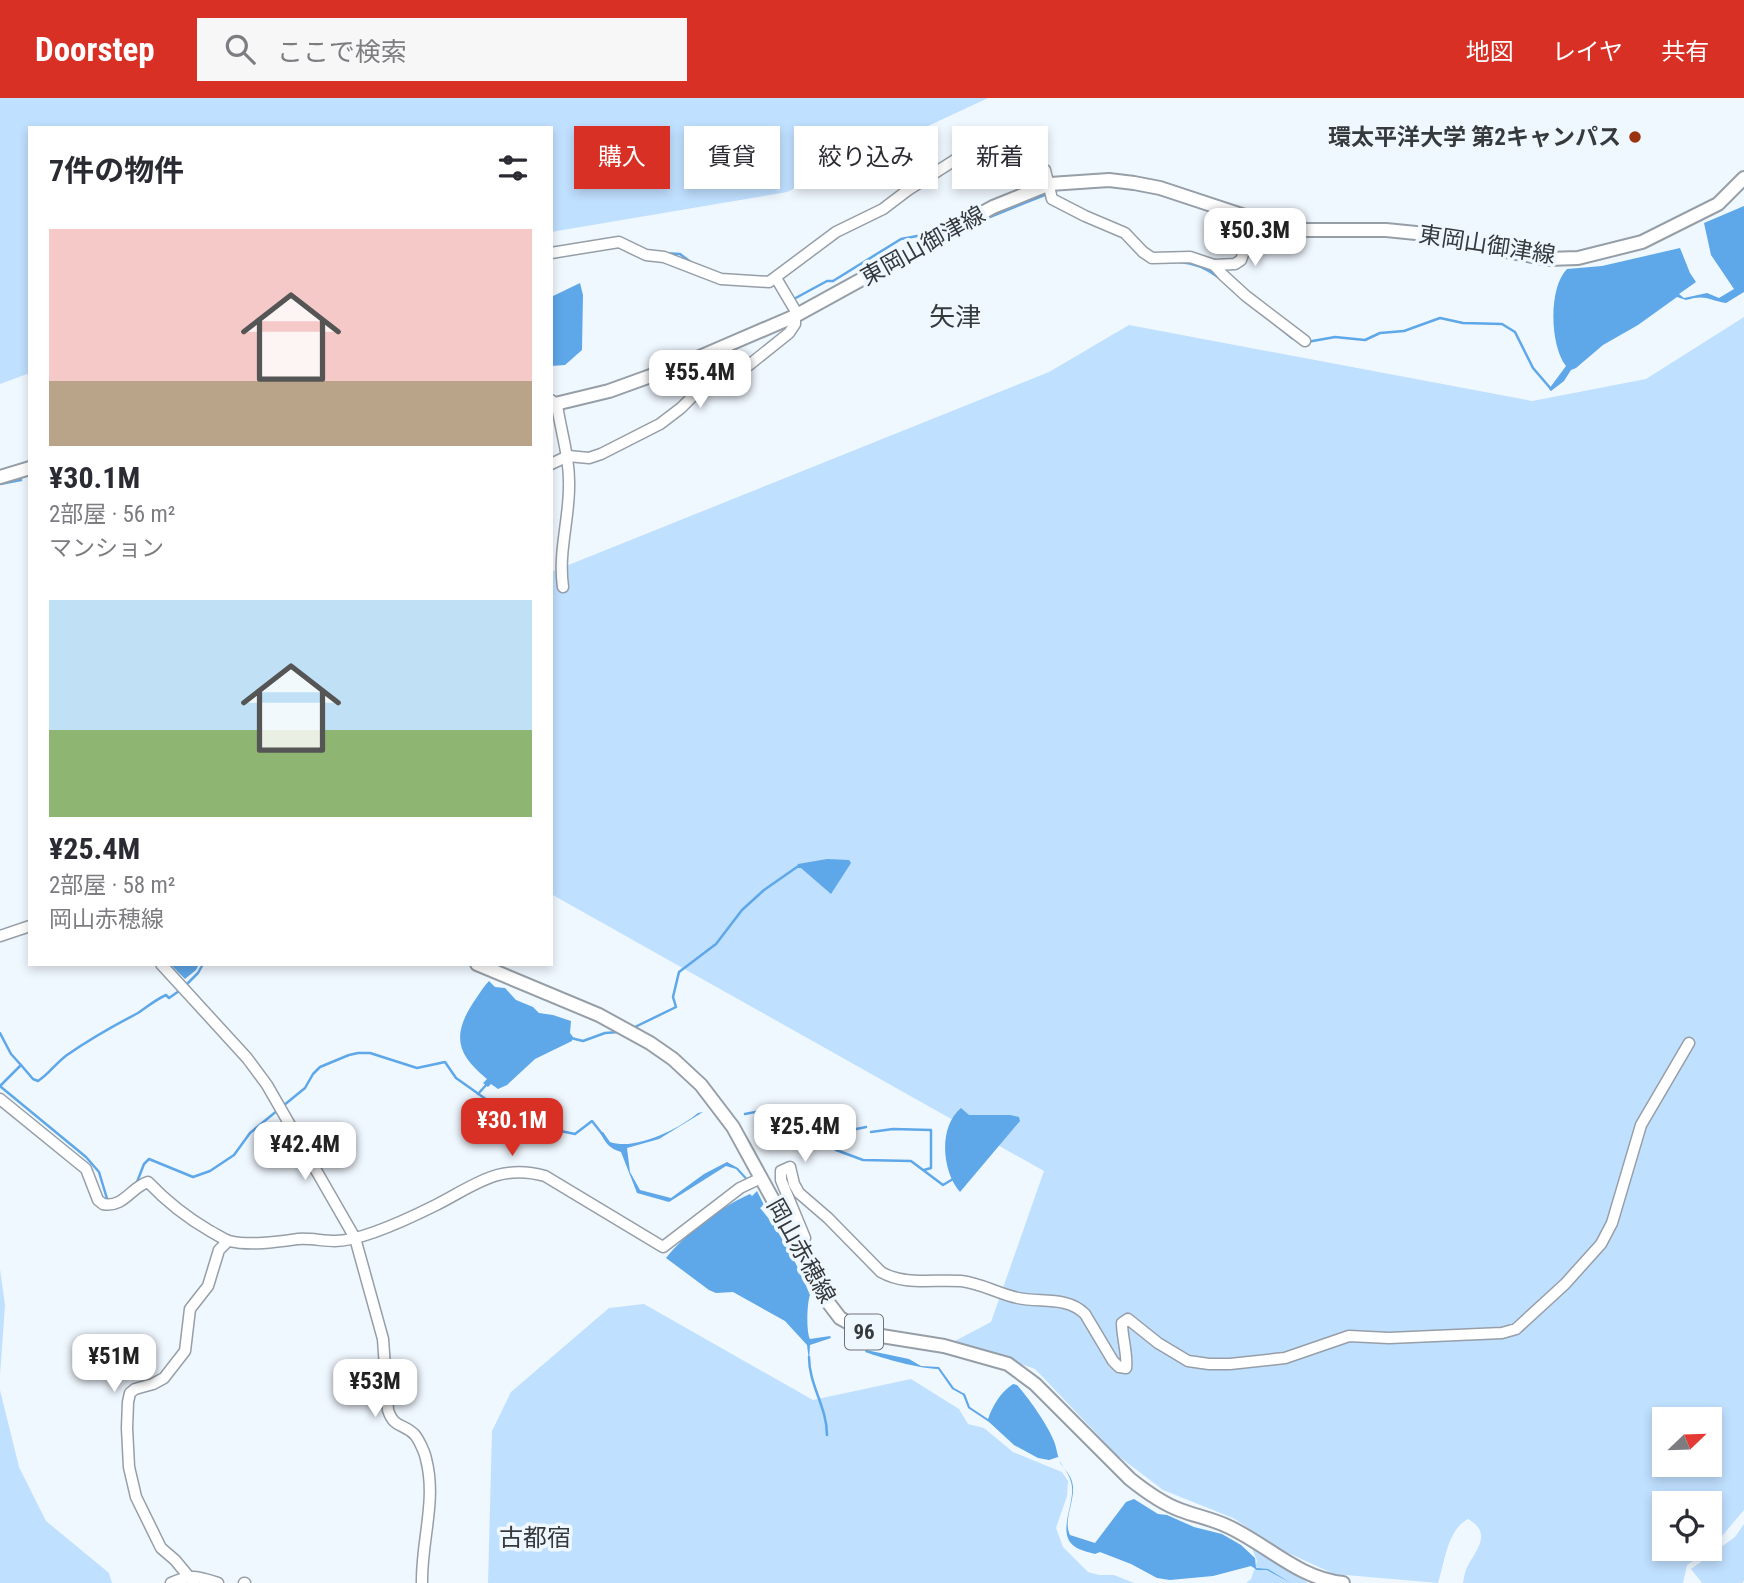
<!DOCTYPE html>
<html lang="ja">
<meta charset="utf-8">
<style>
body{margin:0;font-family:"Roboto Condensed","Noto Sans JP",sans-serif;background:#f7f7f7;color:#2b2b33;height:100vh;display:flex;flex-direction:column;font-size:26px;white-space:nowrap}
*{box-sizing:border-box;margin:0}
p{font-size:23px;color:#7c7c81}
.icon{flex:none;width:38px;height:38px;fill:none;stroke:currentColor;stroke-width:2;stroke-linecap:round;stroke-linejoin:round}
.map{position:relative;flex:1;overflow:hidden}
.panel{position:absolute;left:28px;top:28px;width:525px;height:840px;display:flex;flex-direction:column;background:#fff;border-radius:0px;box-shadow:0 4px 10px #0003}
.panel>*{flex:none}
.hud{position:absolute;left:574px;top:28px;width:665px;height:63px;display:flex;gap:14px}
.needle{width:46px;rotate:67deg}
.tools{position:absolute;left:1652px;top:1309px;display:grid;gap:14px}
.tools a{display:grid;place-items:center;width:70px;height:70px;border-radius:0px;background:#fff;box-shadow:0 4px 10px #0003;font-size:35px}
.price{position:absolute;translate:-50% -60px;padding:0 16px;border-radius:14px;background:#fff;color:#222;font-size:23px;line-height:46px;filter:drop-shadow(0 2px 4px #0008)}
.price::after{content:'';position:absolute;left:50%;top:42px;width:21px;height:16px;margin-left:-10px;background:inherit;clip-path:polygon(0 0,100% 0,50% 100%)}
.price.selected{background:#d93025;color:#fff}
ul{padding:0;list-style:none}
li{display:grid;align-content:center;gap:14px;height:371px;padding:0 21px}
li span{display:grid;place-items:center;height:217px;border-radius:0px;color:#555}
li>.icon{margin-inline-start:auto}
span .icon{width:126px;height:126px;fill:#fffc;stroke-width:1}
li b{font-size:30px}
h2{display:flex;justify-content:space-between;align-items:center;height:84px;padding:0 21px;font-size:30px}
.chip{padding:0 24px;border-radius:0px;background:#fff;box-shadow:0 4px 10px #0003;font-size:24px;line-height:63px}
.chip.selected{background:#d93025;color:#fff}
header{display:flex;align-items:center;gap:42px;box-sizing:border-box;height:98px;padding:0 35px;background:#d93025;color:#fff}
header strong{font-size:33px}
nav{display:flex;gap:38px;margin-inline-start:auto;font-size:24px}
.search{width:490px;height:63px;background:#f7f7f7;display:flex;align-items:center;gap:18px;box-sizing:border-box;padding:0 24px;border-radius:0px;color:#7c7c81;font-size:26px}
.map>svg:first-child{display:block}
.green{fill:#c0e0ff;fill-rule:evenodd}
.water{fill:#5ea7e8}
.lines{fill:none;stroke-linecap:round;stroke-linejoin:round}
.stream{stroke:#5ea7e8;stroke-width:2.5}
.minor-casing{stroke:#969ea7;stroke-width:13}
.major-casing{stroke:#969ea7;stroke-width:16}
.minor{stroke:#fff;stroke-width:10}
.major{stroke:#fff;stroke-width:12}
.poi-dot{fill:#9a3312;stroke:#f0f8ff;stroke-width:2.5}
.labels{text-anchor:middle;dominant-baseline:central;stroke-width:7;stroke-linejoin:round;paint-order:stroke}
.shield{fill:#f0f8ff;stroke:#6e7377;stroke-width:2}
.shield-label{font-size:21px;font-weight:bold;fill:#363a3d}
.poi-label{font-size:23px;font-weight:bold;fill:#363a3d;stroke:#f0f8ff;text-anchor:end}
.street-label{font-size:23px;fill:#363a3d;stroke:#f0f8ff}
.neighbourhood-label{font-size:24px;fill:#363a3d;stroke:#f0f8ff}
.quarter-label{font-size:26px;fill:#363a3d;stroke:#f0f8ff}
</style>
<header>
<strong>Doorstep</strong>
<div class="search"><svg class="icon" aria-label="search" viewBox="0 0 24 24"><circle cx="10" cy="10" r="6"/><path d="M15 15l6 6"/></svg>ここで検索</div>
<nav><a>地図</a><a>レイヤ</a><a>共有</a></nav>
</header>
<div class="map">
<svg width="1744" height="1485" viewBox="0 0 1744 1485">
<rect width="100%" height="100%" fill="#f0f8ff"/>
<g class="green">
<path d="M0,0H988L787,94L551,134V30H30V275L0,286Z"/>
<path d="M1744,219V1412L1711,1451L1687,1467L1683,1485H1463C1464,1480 1465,1473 1467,1469C1476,1452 1493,1435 1468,1421C1447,1432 1445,1464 1438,1485L1334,1476L1284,1453L1233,1420L1163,1392L1117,1357L1035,1271L955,1243L991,1224L1044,1073L551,796V474L1049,274L1129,227L1532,303L1646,281ZM1664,1321H1710V1367H1664ZM1664,1405H1710V1451H1664Z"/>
<path d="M0,1171L5,1207L0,1277Z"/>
<path d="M644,1206L813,1302L911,1281L959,1311L968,1326L984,1330L1013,1354L1062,1374L1068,1383L1067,1398L1056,1430L1063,1449L1088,1474L1099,1477H1114L1134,1485H488L492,1333L511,1294L609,1210Z"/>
<path d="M0,1292L19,1369L46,1423L109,1475L112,1485H0Z"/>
<path d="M1744,1426V1483L1742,1485H1702L1691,1471L1735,1439Z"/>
<path d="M1251,1448L1308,1485H1246L1251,1481L1257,1463Z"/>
</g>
<g class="water">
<path d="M1744,108V194L1726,205C1708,202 1706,196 1686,202L1677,199L1638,227L1603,247L1576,270L1571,272L1564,283L1551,293L1549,291L1566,268C1550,248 1548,190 1567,171L1602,168L1680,150L1690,175L1696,184L1679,196L1684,200L1707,195L1719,200L1734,191L1711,157L1704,125Z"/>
<path d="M580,185L583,197L582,252L565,267L551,268V199Z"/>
<path d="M827,761L849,762L851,765L831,796L801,770H796L798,766Z"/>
<path d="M170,866H199L196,872L185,881Z"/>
<path d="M489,883L495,889L505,890L516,902L533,909L539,915L553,917L571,923L570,935L573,939L572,943L535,961L507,987L498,991L491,986L488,989L483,985L487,981C458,957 451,939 473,905C478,898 483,889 489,883Z"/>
<path d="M961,1010L969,1017H1010L1019,1019L1020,1023L960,1094C942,1074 938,1029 961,1010Z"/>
<path d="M703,1014L659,1041L627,1050L630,1074L640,1092L671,1100L704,1076L727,1064L738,1070L747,1080L745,1081L736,1071L726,1068L669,1104L637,1095L621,1054C609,1050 606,1046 600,1034H603L610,1044C635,1053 679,1031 698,1015Z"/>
<path d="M757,1093L764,1107L760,1110C782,1135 797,1166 810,1197C807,1205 806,1234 810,1241L830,1238L831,1240L810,1247L809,1263L807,1247L785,1223L733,1194L716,1195L709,1192L666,1160C685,1136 722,1108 750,1096L752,1098Z"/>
<path d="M866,1252L909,1261L921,1268L939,1269L954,1290L965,1296L970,1309L988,1321C993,1307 1000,1295 1013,1286L1017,1287C1028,1299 1047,1326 1053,1341C1057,1349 1057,1359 1061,1366C1067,1375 1072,1378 1073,1389C1074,1405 1063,1423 1070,1437L1095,1445L1126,1404L1134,1401L1158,1416L1167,1417L1194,1429L1222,1436L1241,1447L1255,1460L1256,1470L1268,1471L1291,1485L1267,1472H1257L1251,1468L1213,1478L1170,1482L1157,1480L1131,1466L1100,1454L1095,1456C1088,1454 1079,1452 1074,1448C1057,1435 1074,1408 1072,1389C1071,1376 1062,1370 1058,1359L1049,1362L1038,1360L1014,1347L989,1324L968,1310L963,1297L952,1291L938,1271C917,1270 885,1261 865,1254Z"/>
</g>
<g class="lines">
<g class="stream">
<path d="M975,125L1047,96L1048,99"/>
<path d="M1131,148C1142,162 1151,166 1170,164"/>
<path d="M663,155L680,156L692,165"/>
<path d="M1180,164C1195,165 1206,170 1218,179"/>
<path d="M792,202L827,183H833L901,141L928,136L959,119L963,120"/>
<path d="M1264,217L1292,240L1298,242"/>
<path d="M1307,244L1335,239L1365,242L1380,235L1404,233L1440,220L1463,225L1502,226L1515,234L1533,270L1551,291"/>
<path d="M0,386L21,382"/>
<path d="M186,887L198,875L203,866"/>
<path d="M635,929L676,909L673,899L679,874L716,846L742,812L764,792L797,769"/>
<path d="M0,935L11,956L21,967"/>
<path d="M571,940L583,943L605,935L619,934"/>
<path d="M0,988L21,967L33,981L38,983C49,976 56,965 67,957C90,941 113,928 138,915C147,909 155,902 166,897L169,900L179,893"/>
<path d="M1,989L86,1059L99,1074L108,1104"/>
<path d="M478,996L487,986"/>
<path d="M745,1016L765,1012L786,1013L807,1009L822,1018L818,1034"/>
<path d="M819,1031L832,1036L866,1029"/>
<path d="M871,1034L893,1031L931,1032V1070L924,1072"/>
<path d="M822,1042L836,1052L863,1062L911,1063L943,1087L953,1081"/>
<path d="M137,1084L144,1066L149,1061L193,1079L210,1073L234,1057L250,1035L305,990L313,976L320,969L349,957L358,955H370L417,970L445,964L456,980L497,1009L518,1018L527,1026L575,1036L592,1023L603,1037"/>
<path d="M809,1259C809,1287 827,1309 827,1337"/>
</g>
<g class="minor-casing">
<g id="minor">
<path d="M551,155L619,144L646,157L664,159L721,181L769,184L836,134L883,111L908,92L969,53L978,50L992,52L1024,66L1045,72L1052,101L1085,118L1125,135L1143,154L1152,160L1190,159L1214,167L1223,177L1246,198L1305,243"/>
<path d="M1214,167L1235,166L1241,162L1255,122"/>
<path d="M551,302L557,307C561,334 570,361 569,389C569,422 558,455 563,489"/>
<path d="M551,366L568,358L589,360L601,356L660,326L681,310L707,284L749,267L789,235L795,226V212L776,180"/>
<path d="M0,838L30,828"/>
<path d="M161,866L247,960L267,987L355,1140L383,1241L388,1312C394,1331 404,1325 415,1337C419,1342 425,1355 426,1361C437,1402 421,1444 422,1485"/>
<path d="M0,1001L86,1071L98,1102L103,1106C124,1110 131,1089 148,1084C167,1104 186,1119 210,1133C216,1136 223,1141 229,1143C250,1148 277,1144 298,1141C310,1140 323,1143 335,1143C361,1143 412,1119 436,1107C474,1088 498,1065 545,1078L663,1149L740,1090L761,1080"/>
<path d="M800,1151L805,1140L781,1082V1073L790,1069L794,1086L799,1095L828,1120L881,1174C905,1188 933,1181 961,1183C981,1185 998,1196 1018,1200C1040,1205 1067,1198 1085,1216L1113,1263L1119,1269L1126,1270C1128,1258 1122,1239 1122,1225L1128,1221L1158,1245L1188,1263L1209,1266H1230L1285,1260L1349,1238L1389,1240L1502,1235L1516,1231L1565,1186L1601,1146L1612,1125L1641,1027L1689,945"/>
<path d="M171,1485C191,1476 197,1478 218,1485"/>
<path d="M194,1485L175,1462L161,1450L136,1399L129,1369L127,1330L128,1304L130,1295L135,1291L153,1286L164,1280L185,1253L190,1211L208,1188L219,1152L228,1143"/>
<path d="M244,1485H245"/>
</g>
</g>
<g class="major-casing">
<g id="major">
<path d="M551,307L609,293L681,267L795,218L993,109L1050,86L1109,82L1134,85L1160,90L1272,127L1306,132H1386L1416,135L1547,161L1578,160L1642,144L1718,106L1744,80"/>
<path d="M0,379L30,370"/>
<path d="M477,866L599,917L650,945L673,961L701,987L733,1029L800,1151L821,1195L840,1220L869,1236L944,1248L1008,1266L1035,1286L1130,1381C1145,1393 1161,1405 1180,1412C1196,1418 1212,1421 1227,1428C1267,1446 1297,1480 1343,1485"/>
</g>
</g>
<use href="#minor" class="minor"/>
<use href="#major" class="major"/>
</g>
<circle class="poi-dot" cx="1635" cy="39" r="7"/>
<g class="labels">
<rect class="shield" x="845" y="1216.5" width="38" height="35" rx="5"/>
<g class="shield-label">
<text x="864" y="1234">96</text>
</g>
<g class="poi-label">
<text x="1621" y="39">環太平洋大学 第2キャンパス</text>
</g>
<g class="street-label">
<text transform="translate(1487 147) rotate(9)">東岡山御津線</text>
<text transform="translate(923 148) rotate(-29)">東岡山御津線</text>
<text transform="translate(801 1153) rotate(61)">岡山赤穂線</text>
</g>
<g class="neighbourhood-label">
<text x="535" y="1440">古都宿</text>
</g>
<g class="quarter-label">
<text x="955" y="219">矢津</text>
</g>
</g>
</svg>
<div class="tools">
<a><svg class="needle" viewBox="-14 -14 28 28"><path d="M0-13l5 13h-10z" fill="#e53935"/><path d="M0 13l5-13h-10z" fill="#7c7c81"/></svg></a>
<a><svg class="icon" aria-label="locate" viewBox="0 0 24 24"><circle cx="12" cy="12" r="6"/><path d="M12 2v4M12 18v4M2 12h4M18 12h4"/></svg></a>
</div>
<b class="price" style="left:1255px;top:170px">¥50.3M</b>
<b class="price" style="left:700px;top:312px">¥55.4M</b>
<b class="price selected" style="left:512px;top:1060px">¥30.1M</b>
<b class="price" style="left:805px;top:1066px">¥25.4M</b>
<b class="price" style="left:305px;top:1084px">¥42.4M</b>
<b class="price" style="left:114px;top:1296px">¥51M</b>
<b class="price" style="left:375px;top:1321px">¥53M</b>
<div class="hud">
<a class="chip selected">購入</a>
<a class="chip">賃貸</a>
<a class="chip">絞り込み</a>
<a class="chip">新着</a>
</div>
<section class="panel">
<h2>7件の物件<svg class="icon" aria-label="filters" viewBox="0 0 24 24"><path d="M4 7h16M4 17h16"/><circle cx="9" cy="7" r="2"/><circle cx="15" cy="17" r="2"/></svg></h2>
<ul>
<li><span style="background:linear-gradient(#f6c9c9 70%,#b9a48a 0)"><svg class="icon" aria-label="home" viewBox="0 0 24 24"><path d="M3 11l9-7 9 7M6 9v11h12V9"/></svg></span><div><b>¥30.1M</b><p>2部屋 · 56 m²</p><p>マンション</p></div></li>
<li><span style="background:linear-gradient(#bfe0f5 60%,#8fb573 0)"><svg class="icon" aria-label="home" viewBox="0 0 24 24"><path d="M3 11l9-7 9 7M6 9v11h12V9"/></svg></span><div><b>¥25.4M</b><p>2部屋 · 58 m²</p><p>岡山赤穂線</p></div></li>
</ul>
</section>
</div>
